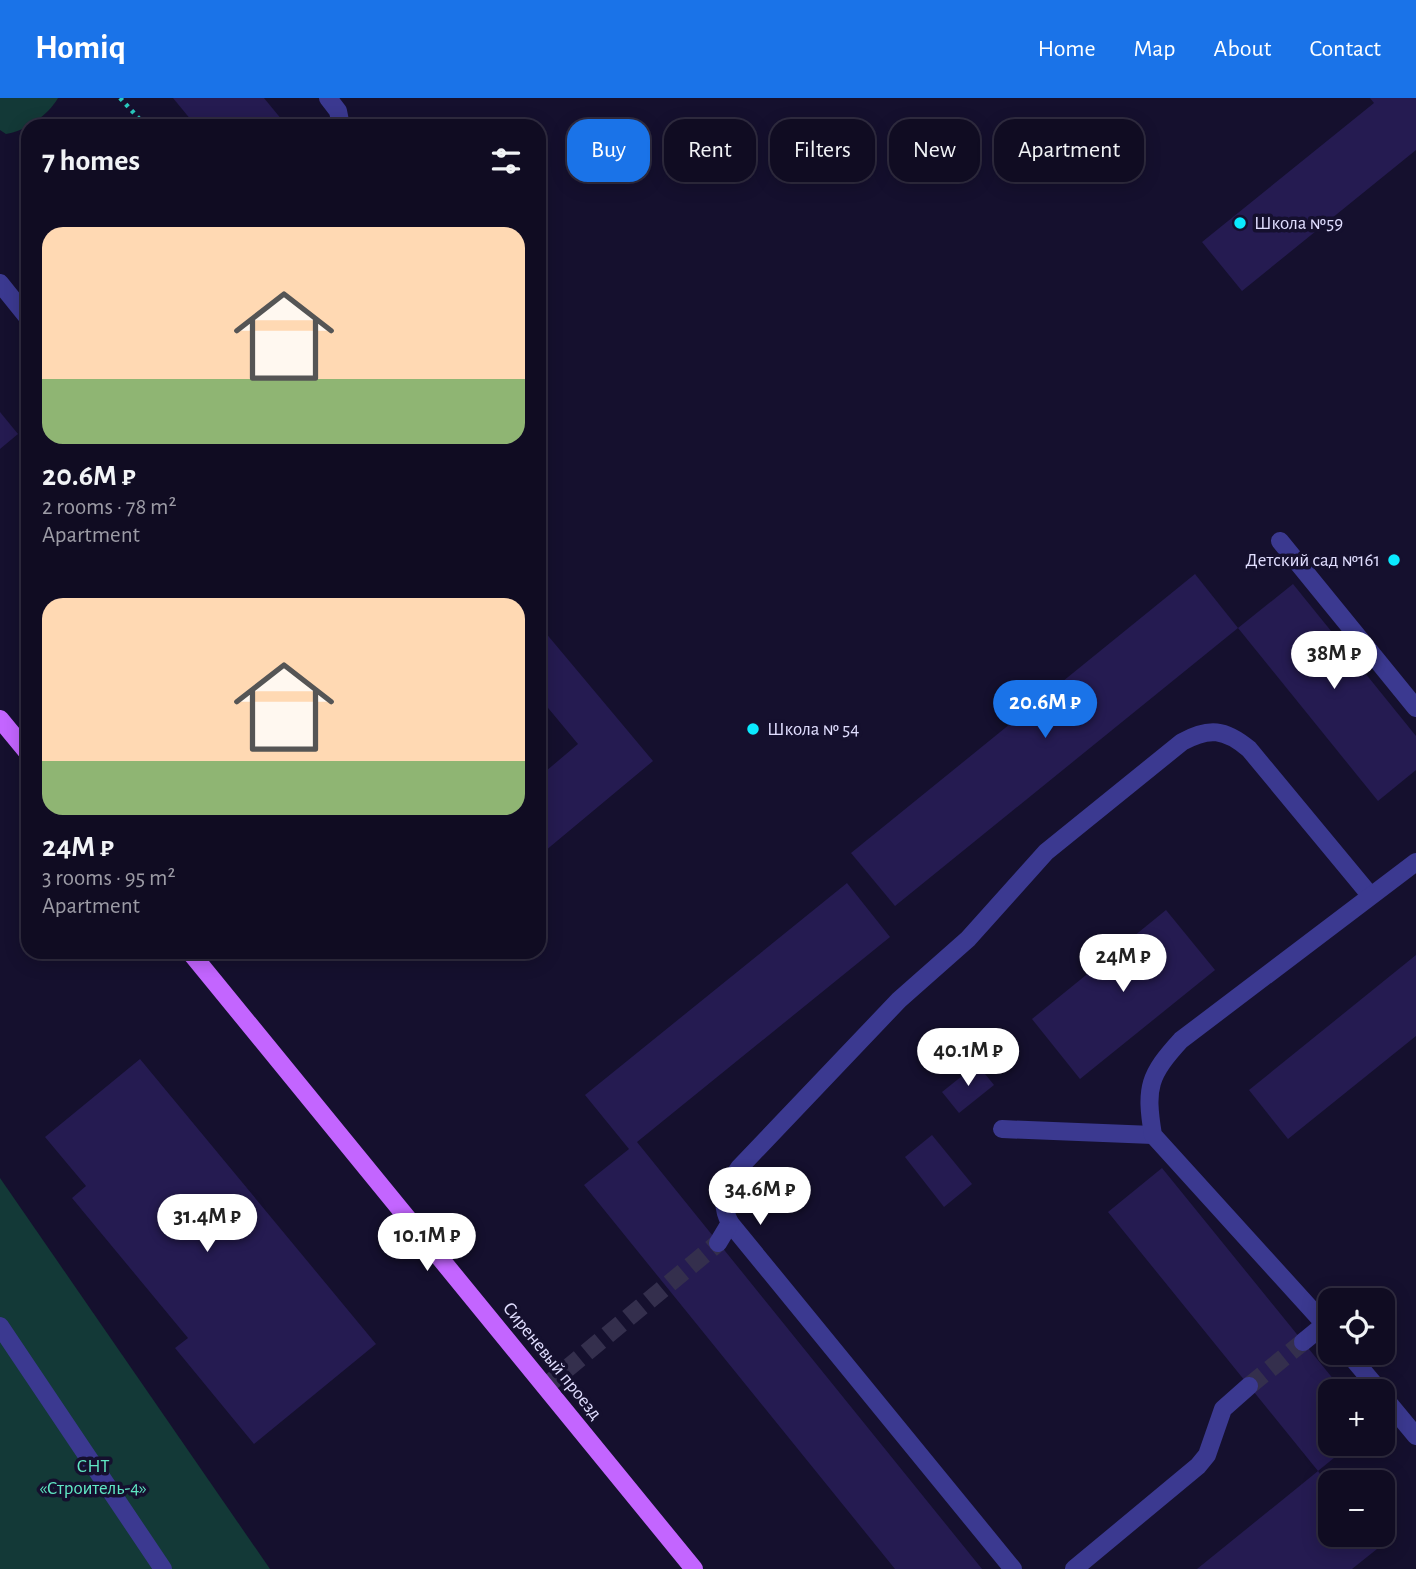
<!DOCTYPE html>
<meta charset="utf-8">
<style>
body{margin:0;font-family:"Alegreya Sans",sans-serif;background:#19152a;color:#f1f3f6;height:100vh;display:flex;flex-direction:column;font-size:26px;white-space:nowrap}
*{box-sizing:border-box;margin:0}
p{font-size:23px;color:#9c9ba5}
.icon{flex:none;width:38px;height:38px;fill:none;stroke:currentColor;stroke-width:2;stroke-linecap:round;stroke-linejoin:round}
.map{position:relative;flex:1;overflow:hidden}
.side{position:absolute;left:21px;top:21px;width:525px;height:840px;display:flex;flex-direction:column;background:#100c22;border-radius:21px;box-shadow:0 4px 18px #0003,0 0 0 2px #302c40}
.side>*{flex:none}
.hud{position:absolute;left:567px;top:21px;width:665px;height:63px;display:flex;gap:14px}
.buttons{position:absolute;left:1318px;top:1190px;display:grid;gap:14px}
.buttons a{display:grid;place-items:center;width:77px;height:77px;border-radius:14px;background:#100c22;box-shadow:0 4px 18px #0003,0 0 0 2px #302c40;font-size:35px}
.price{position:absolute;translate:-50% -60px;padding:0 16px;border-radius:24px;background:#fff;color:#222;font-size:23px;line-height:46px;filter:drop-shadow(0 2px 4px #0008)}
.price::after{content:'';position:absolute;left:50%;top:42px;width:21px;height:16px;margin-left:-10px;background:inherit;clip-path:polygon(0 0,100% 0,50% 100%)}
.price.selected{background:#1a73e8;color:#fff}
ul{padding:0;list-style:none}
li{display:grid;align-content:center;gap:14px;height:371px;padding:0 21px}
li span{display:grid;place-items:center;height:217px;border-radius:21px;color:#555}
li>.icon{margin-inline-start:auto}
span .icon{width:126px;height:126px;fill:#fffc;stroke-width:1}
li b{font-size:30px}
h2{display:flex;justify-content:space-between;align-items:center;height:84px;padding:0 21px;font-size:30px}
.chip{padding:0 24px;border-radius:21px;background:#100c22;box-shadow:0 4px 18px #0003,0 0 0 2px #302c40;font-size:24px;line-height:63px}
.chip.selected{background:#1a73e8;color:#fff}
header{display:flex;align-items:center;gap:42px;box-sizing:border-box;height:98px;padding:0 35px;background:#1a73e8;color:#fff}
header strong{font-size:33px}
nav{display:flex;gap:38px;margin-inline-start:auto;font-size:24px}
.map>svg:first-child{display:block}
.green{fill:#133937}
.building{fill:#251b51}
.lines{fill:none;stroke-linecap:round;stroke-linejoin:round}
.minor-tunnel{stroke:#342f4d;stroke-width:18;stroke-dasharray:18 9;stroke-linecap:butt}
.path{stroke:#29c8bc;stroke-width:4.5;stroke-dasharray:3.5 5;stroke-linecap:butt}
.minor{stroke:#3b3990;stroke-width:18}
.major{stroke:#c365ff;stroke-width:18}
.poi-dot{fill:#0aeaff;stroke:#15102e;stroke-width:2.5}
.labels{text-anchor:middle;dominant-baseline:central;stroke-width:7;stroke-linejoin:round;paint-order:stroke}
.poi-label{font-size:19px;fill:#e1deff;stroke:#15102e;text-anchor:start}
.street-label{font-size:19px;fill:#e1deff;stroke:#15102e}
.park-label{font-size:19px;fill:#60e8c4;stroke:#15102e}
</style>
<header>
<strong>Homiq</strong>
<nav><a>Home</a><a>Map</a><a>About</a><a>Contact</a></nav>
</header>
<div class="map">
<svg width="1416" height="1471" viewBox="0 0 1416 1471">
<rect width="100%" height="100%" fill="#15102e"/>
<g class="green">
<path d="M0,0H58C48,17 26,33 6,36L0,32Z"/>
<path d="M0,1080L270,1471H0Z"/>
</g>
<g class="building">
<path d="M173,0H264L287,28H196Z"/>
<path d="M1370,0H1416V52L1242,193L1202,144L1374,5Z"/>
<path d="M0,314L18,336L0,351Z"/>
<path d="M1195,476L1238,530L895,808L851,755Z"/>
<path d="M1293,486L1416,638V672L1378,703L1238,530Z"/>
<path d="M539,527L653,663L539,758V679L578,646L539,599Z"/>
<path d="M847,785L890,839L637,1044L982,1471H895L584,1087L629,1051L585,997Z"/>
<path d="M1166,812L1215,872L1080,981L1032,921Z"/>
<path d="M1416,857V938L1288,1041L1249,992Z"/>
<path d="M140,961L376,1246L254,1346L175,1250L188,1240L72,1100L86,1088L45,1039Z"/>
<path d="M977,966L994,987L959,1015L942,994Z"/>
<path d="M932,1037L972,1086L944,1109L905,1059Z"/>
<path d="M1162,1070L1343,1293H1330V1346H1351L1318,1373L1108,1114Z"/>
<path d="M1318,1373L1330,1389V1437H1382L1387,1443L1352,1471H1197Z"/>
</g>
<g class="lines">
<g class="minor-tunnel">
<path d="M1249,1288L1303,1244"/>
<path d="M545,1289L718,1145"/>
</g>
<path class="path" d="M120,0L146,28"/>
<g class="minor">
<path d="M328,0L338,13L341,28"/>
<path d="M0,185L28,220"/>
<path d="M1280,443L1416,610"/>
<path d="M1002,1031L1153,1037"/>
<path d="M730,1125L1013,1471"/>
<path d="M718,1145L730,1125C719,1104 725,1089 739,1070L899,902L968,841L1046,754L1182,644C1209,629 1225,631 1249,651L1370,797"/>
<path d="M0,1228L163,1471"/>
<path d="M1330,1232L1153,1037C1145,989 1149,977 1181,942L1416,764"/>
<path d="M1303,1244L1325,1226"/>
<path d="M1348,1255L1380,1293"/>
<path d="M1382,1297L1416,1338"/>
<path d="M1074,1471L1198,1368L1207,1357L1223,1311L1249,1288"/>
</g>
<g class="major">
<path d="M0,621L28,655"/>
<path d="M190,854L694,1471"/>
</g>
</g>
<g class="poi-dot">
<circle cx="1240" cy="125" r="7"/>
<circle cx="1394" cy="462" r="7"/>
<circle cx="753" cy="631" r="7"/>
</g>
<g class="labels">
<g class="poi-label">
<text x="1254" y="125">Школа №59</text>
<text x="1380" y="462" text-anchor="end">Детский сад №161</text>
<text x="767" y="631">Школа № 54</text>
</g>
<g class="street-label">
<text transform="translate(552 1263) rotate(51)">Сиреневый проезд</text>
</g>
<g class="park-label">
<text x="93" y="1368">СНТ<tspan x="93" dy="22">«Строитель-4»</tspan></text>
</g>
</g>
</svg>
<div class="buttons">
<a><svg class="icon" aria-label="locate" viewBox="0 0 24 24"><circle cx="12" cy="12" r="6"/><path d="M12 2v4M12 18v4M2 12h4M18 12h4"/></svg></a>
<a>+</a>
<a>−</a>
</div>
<b class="price" style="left:1334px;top:593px">38M ₽</b>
<b class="price selected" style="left:1045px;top:642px">20.6M ₽</b>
<b class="price" style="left:1123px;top:896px">24M ₽</b>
<b class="price" style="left:968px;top:990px">40.1M ₽</b>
<b class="price" style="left:760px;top:1129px">34.6M ₽</b>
<b class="price" style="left:207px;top:1156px">31.4M ₽</b>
<b class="price" style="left:427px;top:1175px">10.1M ₽</b>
<div class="hud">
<a class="chip selected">Buy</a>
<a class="chip">Rent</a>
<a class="chip">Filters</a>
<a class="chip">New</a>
<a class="chip">Apartment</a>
</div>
<section class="side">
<h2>7 homes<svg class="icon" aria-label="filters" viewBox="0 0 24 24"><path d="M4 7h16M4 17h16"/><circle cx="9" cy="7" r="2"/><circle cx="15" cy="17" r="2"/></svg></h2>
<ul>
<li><span style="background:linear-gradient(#ffd9b3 70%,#8fb573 0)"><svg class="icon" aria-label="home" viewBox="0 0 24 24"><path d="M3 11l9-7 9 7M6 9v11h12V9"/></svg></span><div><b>20.6M ₽</b><p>2 rooms · 78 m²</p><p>Apartment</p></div></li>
<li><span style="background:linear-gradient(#ffd9b3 75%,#8fb573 0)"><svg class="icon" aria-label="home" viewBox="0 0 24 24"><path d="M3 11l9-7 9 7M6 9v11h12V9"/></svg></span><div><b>24M ₽</b><p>3 rooms · 95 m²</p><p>Apartment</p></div></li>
</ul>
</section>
</div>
